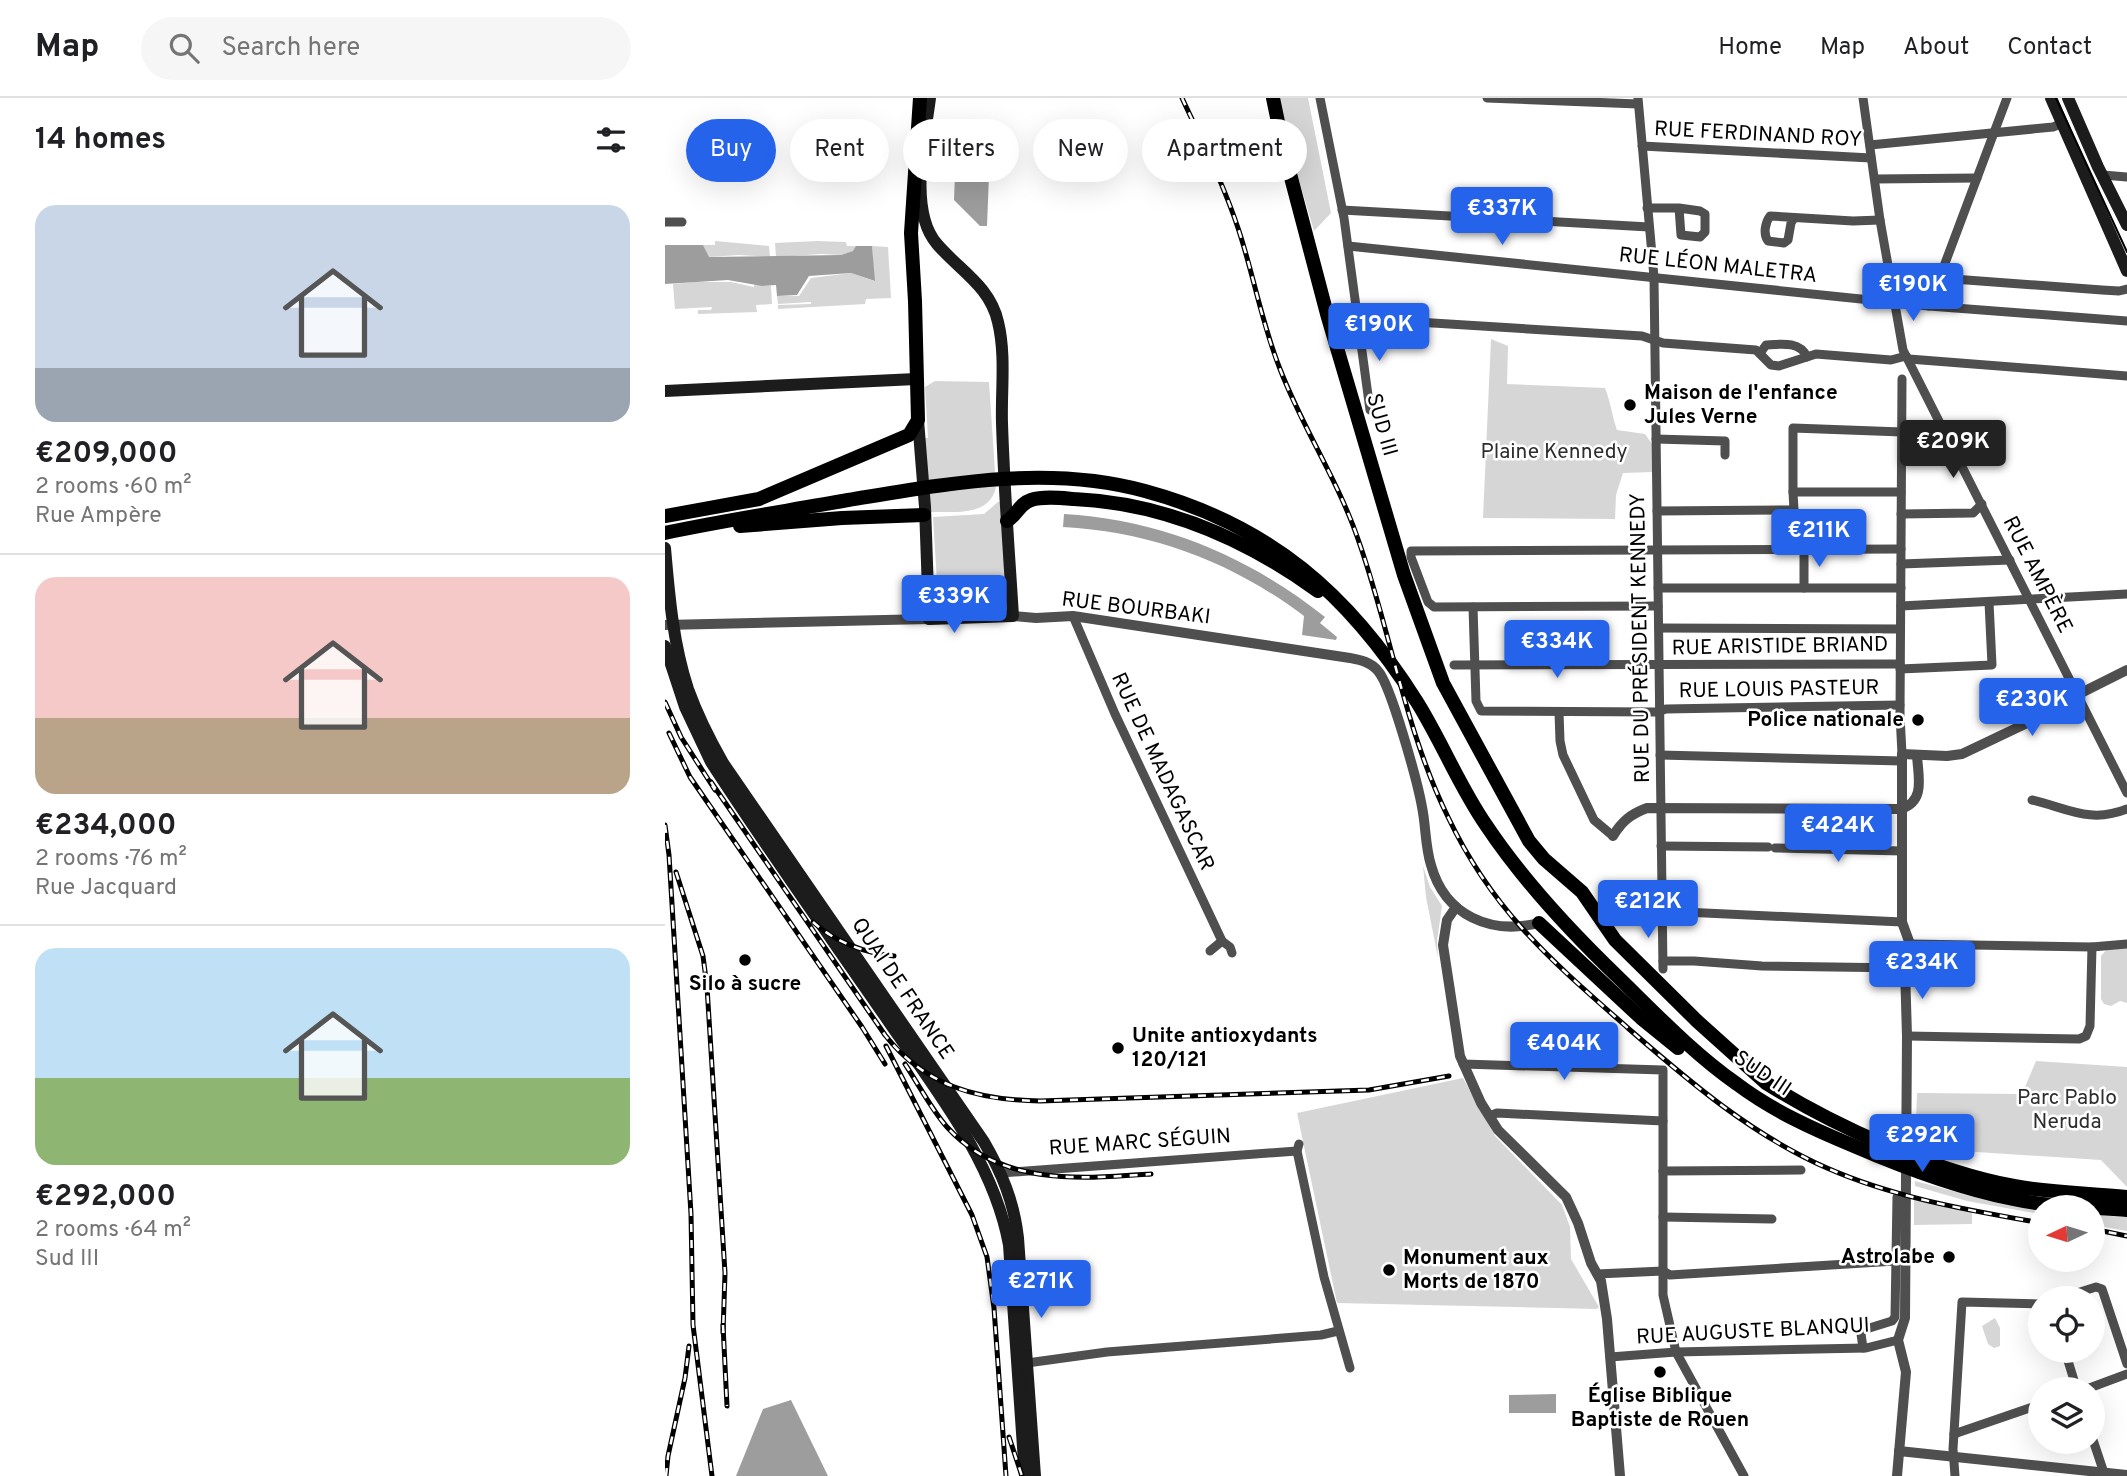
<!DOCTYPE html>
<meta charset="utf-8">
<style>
body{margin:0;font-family:Overpass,sans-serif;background:#f6f6f6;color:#202124;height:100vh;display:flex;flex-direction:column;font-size:26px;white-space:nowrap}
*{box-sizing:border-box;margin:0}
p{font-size:23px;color:#757577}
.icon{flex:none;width:38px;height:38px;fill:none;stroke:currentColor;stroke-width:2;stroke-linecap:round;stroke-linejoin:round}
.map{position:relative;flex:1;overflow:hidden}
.sheet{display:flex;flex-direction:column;background:#fff;width:665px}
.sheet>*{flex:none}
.top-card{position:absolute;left:21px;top:21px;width:665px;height:63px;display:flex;gap:14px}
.needle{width:46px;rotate:266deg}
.tools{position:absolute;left:1363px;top:1097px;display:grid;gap:14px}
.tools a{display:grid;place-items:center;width:77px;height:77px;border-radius:50%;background:#fff;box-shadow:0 7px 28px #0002;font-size:35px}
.price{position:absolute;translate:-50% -60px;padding:0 16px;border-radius:7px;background:#2563eb;color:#fff;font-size:23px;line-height:46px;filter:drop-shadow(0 2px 4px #0008)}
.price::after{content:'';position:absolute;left:50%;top:42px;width:21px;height:16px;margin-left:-10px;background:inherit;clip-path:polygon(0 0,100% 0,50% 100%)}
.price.on{background:#222;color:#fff}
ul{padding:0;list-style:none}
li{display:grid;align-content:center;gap:14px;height:371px;padding:0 35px}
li+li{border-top:2px solid #e0e0e0}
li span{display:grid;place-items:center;height:217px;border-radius:21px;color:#555}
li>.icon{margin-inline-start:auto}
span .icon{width:126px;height:126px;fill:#fffc;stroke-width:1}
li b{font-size:30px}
h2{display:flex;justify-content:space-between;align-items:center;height:84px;padding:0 35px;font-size:30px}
.chip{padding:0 24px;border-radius:32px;background:#fff;box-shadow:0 7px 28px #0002;font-size:24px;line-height:63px}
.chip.on{background:#2563eb;color:#fff}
header{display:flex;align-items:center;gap:42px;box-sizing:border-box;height:98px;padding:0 35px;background:#fff;border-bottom:2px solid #e0e0e0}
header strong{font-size:33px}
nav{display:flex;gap:38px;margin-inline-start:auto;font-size:24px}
.search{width:490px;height:63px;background:#f6f6f6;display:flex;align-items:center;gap:18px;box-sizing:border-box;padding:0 24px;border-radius:38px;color:#757577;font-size:26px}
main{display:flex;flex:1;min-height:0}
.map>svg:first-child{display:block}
.green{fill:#d6d6d6}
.water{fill:#9d9d9d}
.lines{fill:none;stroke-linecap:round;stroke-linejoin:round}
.minor{stroke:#4f4f4f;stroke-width:9}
.tertiary{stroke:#4f4f4f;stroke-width:10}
.secondary{stroke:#1c1c1c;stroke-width:12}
.trunk{stroke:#000;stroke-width:14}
.tram{stroke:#000;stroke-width:2}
.rail-casing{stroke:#000;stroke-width:5}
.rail{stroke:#fff;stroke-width:2.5;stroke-dasharray:8;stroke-linecap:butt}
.poi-dot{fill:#000;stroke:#fff;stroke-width:2.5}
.labels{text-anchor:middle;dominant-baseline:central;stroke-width:5;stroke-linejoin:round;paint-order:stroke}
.street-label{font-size:21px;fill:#000;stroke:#fff}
.poi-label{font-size:21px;font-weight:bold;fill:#000;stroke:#fff;text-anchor:start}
.park-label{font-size:21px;fill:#2d2d2d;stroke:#fff}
</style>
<header>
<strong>Map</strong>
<div class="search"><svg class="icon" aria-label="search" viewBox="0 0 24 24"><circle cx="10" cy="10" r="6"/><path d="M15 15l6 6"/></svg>Search here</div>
<nav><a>Home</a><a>Map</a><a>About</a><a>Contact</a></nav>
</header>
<main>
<section class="sheet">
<h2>14 homes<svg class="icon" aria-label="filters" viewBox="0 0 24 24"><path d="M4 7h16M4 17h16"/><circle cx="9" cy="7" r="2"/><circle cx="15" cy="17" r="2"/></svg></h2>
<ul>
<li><span style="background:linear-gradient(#c9d6e8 75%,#9aa5b1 0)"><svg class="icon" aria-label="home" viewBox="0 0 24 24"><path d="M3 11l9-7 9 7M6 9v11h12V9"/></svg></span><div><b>€209,000</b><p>2 rooms · 60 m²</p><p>Rue Ampère</p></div></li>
<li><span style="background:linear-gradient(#f6c9c9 65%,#b9a48a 0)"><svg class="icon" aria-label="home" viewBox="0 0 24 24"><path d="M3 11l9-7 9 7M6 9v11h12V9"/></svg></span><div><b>€234,000</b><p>2 rooms · 76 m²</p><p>Rue Jacquard</p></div></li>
<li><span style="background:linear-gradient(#bfe0f5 60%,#8fb573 0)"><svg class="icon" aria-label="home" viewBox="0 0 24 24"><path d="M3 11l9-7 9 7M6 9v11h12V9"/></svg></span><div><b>€292,000</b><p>2 rooms · 64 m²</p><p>Sud III</p></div></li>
</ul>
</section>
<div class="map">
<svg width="1462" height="1378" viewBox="0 0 1462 1378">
<rect width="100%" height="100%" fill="#fff"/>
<g class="green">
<path d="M614,0H643L666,115L649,133L619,31Z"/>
<path d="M50,143L104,148L105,159L74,157L43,159L38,147H50Z"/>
<path d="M152,143L181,144L182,148H191L189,153L176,157L156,156L111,159L110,145Z"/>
<path d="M207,148L223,149L226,200L201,201L200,206L113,211V207L146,206V204L113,206L112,198H134L146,180L186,175L209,183Z"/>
<path d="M30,184H66L89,189V187L106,188L107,206L91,207L92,214L33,216V212H46L47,209L10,211L8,186Z"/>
<path d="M826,241L843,248L842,286L940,290C946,305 947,318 952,332L980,336L987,346V374L958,375L951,397L950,421L818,420Z"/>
<path d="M270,283L324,284L331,389C324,420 288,413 263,414L259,340H263L260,289Z"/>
<path d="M333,404H338L343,505L335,512L282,513L273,500L268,419L319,416Z"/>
<path d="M758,768L765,789L777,808L772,843L773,860L761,799Z"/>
<path d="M1462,849V905L1455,903L1446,908L1439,906L1436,901V858L1443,850Z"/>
<path d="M1371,963L1462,969V1089L1436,1062L1250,1050L1252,995L1357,996Z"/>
<path d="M798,980L830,1038L897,1107L905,1129L906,1161L934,1209L932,1211L672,1205L632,1015Z"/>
<path d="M1250,1083L1318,1101L1375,1112V1116L1302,1103L1250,1088Z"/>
<path d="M1249,1101L1307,1114V1126L1249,1127Z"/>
<path d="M1428,1117L1462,1119V1133L1428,1127Z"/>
<path d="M1330,1220L1335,1230V1248L1329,1250L1323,1246L1317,1228Z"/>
</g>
<g class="water">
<path d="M291,50L325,51L322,128H315L289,102Z"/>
<path d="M0,147H38L44,159L176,157L188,153L191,148H207L210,183L186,175L144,178L132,197L112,198L111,187L97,188L63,182L0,186Z"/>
<path d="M399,416C497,422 583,458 660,519L655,525L672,539L671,542L637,537L639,518C567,464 488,434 398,429Z"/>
<path d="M891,1296V1315H844V1297Z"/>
<path d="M126,1302L163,1378H71L98,1311Z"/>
</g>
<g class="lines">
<g class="minor">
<path d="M655,0L679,120L705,312"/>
<path d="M822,0L973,6"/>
<path d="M973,0L989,179L998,871"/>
<path d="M1198,0L1215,122L1238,252L1462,695"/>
<path d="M1205,47L1388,29L1398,25"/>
<path d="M977,48L1206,60"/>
<path d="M1438,77L1462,79"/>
<path d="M1210,81L1312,80"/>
<path d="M982,110H1014L1016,137L1035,139L1040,134V116L1035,113L1014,110"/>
<path d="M677,112L984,129"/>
<path d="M1129,120L1126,125L1123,142L1119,145L1103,143C1098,136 1100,125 1105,118L1188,123L1215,122"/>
<path d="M0,124H17"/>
<path d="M683,148L1264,208L1462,223"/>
<path d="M1275,177L1288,181L1437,192L1454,193L1462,191"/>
<path d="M1264,208L1342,0"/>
<path d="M693,223L703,221L977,238L998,245L1091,252L1106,267L1114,268L1151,256L1226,262L1241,258"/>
<path d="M1096,254L1101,247C1116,246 1135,243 1142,259"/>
<path d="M1244,261L1462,278"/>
<path d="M991,341L1060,343V357"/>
<path d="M1128,394V330L1237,334L1275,325"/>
<path d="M1129,412V451"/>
<path d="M992,413L1129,412L1128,394H1236"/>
<path d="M1236,416L1308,415L1317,406"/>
<path d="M1139,451V490"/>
<path d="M1236,466L1345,462"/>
<path d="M993,490H1236"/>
<path d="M993,508L769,509L763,504L746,459V453L1236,451"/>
<path d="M1236,508L1462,496"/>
<path d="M808,509L811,603L816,613L992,614L1001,611L1235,607"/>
<path d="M408,518L450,616L533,792L557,843L565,849L567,855"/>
<path d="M994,530L1235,531"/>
<path d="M789,567L1235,566"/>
<path d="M1235,571L1327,567L1324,504"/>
<path d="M894,614L895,643L898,657L929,722L948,738"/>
<path d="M1237,656L1235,617L1237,281"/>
<path d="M995,657L1237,663"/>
<path d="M1367,702C1402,710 1425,726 1462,711"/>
<path d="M996,748L1103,749"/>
<path d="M1110,750L1237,753"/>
<path d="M997,813L1237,824"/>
<path d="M1245,846L1427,849L1462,846"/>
<path d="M545,853L557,843"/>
<path d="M998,863H1029L1097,868L1240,870"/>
<path d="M1242,938L1414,941L1421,938L1425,928L1427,849"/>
<path d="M798,966L998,972V1197L1011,1254L1079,1378"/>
<path d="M824,1018L832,1015L998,1023"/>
<path d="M634,1046L632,1053L659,1179L685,1270"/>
<path d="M998,1073L1136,1072"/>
<path d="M336,1075L632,1053"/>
<path d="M998,1119L1107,1121"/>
<path d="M932,1176L998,1173L1005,1177L1231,1163"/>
<path d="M1396,1200L1431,1189L1437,1191L1462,1266"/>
<path d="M1198,1250L1196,1236L1198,1232L1227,1223L1230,1219L1232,1099"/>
<path d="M1400,1253L1412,1292"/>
<path d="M945,1259L1011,1254L1201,1250L1233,1242"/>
<path d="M362,1265L442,1254L656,1237L673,1233"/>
<path d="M1419,1292L1462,1276"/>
<path d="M1289,1336L1376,1306"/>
<path d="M1428,1342L1439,1375"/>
<path d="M1290,1378L1288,1351L1297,1204L1376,1206"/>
</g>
<g class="tertiary">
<path d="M348,518L371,520L408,518L685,560C695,562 706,564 713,573C726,587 753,686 757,709C761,728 760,748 766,767C780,818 826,837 874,825"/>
<path d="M0,527L264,521"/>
<path d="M1388,609L1462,572"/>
<path d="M948,738C957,723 966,716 982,710L1236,711C1261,703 1253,678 1252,657"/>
<path d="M791,809L782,822L778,847L795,958L816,1005L833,1032L901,1099L913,1125L926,1165L936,1183L942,1221L955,1378"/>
<path d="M1234,1353L1462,1377"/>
<path d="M1232,1378L1241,1274L1233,1242L1240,1220L1242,938L1240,870L1245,846L1237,824V656L1282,658L1297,656L1383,615L1394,607"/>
</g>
<g class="secondary">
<path d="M1386,0L1462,173"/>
<path d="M1403,0L1433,69L1462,127"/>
<path d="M0,293L251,281"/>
<path d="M253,322L260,409L264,521L348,518C344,454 339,390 337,325C336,292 341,257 333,224C325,188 294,172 272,146C243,113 260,40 265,0"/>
<path d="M0,450C4,496 8,546 23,591C32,616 45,642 58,665L319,1044C337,1075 349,1104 353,1140L370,1378"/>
<path d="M0,548L20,609L46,664C103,752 164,837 224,924C271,992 329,1064 344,1147L360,1378"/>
</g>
<g class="trunk">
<path d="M608,0L619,53L662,216L739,477L778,585L864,743L879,761L917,794L950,842L1032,923L1101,985C1171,1029 1269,1073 1349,1088C1386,1095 1425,1095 1462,1099"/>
<path d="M0,418L94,401L244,337L253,322L250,203L246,135L255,0"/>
<path d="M342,423C352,417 354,406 366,402C378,398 396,400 409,401C498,405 581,441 653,493"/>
<path d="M75,428L177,420L259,417"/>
<path d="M0,435C61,422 122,413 183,402C281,386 381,366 480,393C605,427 684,496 752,604C777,644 794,688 821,727C859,784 905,833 954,880C992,917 1029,956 1072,986C1108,1013 1148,1031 1189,1048C1240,1070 1293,1090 1348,1101C1384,1109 1425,1109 1462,1112"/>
<path d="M874,825L976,920L1013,950"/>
</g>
<path class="tram" d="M1391,0L1462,154"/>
<g class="rail-casing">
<g id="rail">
<path d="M517,0C537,43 559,87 574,133C589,179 597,226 615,271C638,331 674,384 694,444C726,535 740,632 783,719C828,814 888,864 964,931C1026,985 1087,1037 1162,1070C1230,1100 1303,1112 1376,1125"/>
<path d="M0,604L16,639L50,692"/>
<path d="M4,635L25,679L197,929L220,966"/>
<path d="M46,684L220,937C260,988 312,1002 375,1003L704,992L784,978"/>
<path d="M0,727L4,757L26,1116L28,1227L47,1378"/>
<path d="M11,774L38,858L42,889L60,1175L58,1235"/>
<path d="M148,824C170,844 200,855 229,858"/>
<path d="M221,948L307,1117L322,1159L329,1210L341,1378"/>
<path d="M240,966C254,987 266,1011 282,1029C335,1088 415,1081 486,1076"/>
<path d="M1428,1131L1462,1138"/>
<path d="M58,1227L62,1308"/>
<path d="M344,1339L357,1378"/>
<path d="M1,1378L3,1358L20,1280L24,1248"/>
</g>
</g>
<use href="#rail" class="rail"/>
</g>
<g class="poi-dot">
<circle cx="965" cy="307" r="7"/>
<circle cx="1253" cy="622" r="7"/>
<circle cx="80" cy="862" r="7"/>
<circle cx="453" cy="950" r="7"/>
<circle cx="1284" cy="1159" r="7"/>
<circle cx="724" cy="1172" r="7"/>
<circle cx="995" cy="1274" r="7"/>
</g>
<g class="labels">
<g class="street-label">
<text transform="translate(1093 37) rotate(3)">RUE FERDINAND ROY</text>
<text transform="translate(1053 168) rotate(6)">RUE LÉON MALETRA</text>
<text transform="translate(716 327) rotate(74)">SUD III</text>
<text transform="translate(1372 477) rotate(63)">RUE AMPÈRE</text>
<text transform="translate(471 511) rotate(7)">RUE BOURBAKI</text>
<text transform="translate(976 540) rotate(-91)">RUE DU PRÉSIDENT KENNEDY</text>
<text transform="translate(1115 549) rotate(-1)">RUE ARISTIDE BRIAND</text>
<text transform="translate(1114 592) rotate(-1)">RUE LOUIS PASTEUR</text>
<text transform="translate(497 674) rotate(65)">RUE DE MADAGASCAR</text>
<text transform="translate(237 891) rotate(56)">QUAI DE FRANCE</text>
<text transform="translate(1097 976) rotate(34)">SUD III</text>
<text transform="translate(475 1045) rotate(-4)">RUE MARC SÉGUIN</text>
<text transform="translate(1088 1234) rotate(-3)">RUE AUGUSTE BLANQUI</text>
</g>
<g class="poi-label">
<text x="979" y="295">Maison de l'enfance<tspan x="979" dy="24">Jules Verne</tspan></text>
<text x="1239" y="622" text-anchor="end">Police nationale</text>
<text x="80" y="886" text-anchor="middle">Silo à sucre</text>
<text x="467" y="938">Unite antioxydants<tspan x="467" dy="24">120/121</tspan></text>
<text x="1270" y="1159" text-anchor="end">Astrolabe</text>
<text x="738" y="1160">Monument aux<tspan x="738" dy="24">Morts de 1870</tspan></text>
<text x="995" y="1298" text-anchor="middle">Église Biblique<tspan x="995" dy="24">Baptiste de Rouen</tspan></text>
</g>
<g class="park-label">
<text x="889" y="354">Plaine Kennedy</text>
<text x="1402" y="1000">Parc Pablo<tspan x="1402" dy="24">Neruda</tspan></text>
</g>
</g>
</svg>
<div class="tools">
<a><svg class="needle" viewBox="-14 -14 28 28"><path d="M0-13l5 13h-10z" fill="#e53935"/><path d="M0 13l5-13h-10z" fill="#757577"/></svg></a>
<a><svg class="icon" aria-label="locate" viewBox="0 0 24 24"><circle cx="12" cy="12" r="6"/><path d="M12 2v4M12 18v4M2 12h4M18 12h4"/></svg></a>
<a><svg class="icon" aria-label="layers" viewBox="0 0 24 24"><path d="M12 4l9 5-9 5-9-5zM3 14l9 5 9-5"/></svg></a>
</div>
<b class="price" style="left:837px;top:149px">€337K</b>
<b class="price" style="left:1248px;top:225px">€190K</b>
<b class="price" style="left:714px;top:265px">€190K</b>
<b class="price on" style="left:1288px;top:382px">€209K</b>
<b class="price" style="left:1154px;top:471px">€211K</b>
<b class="price" style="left:289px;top:537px">€339K</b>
<b class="price" style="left:892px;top:582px">€334K</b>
<b class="price" style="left:1367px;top:640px">€230K</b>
<b class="price" style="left:1173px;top:766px">€424K</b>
<b class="price" style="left:983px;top:842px">€212K</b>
<b class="price" style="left:1257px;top:903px">€234K</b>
<b class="price" style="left:899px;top:984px">€404K</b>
<b class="price" style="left:1257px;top:1076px">€292K</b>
<b class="price" style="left:376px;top:1222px">€271K</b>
<div class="top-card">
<a class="chip on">Buy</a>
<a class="chip">Rent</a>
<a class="chip">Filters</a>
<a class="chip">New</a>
<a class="chip">Apartment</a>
</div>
</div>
</main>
